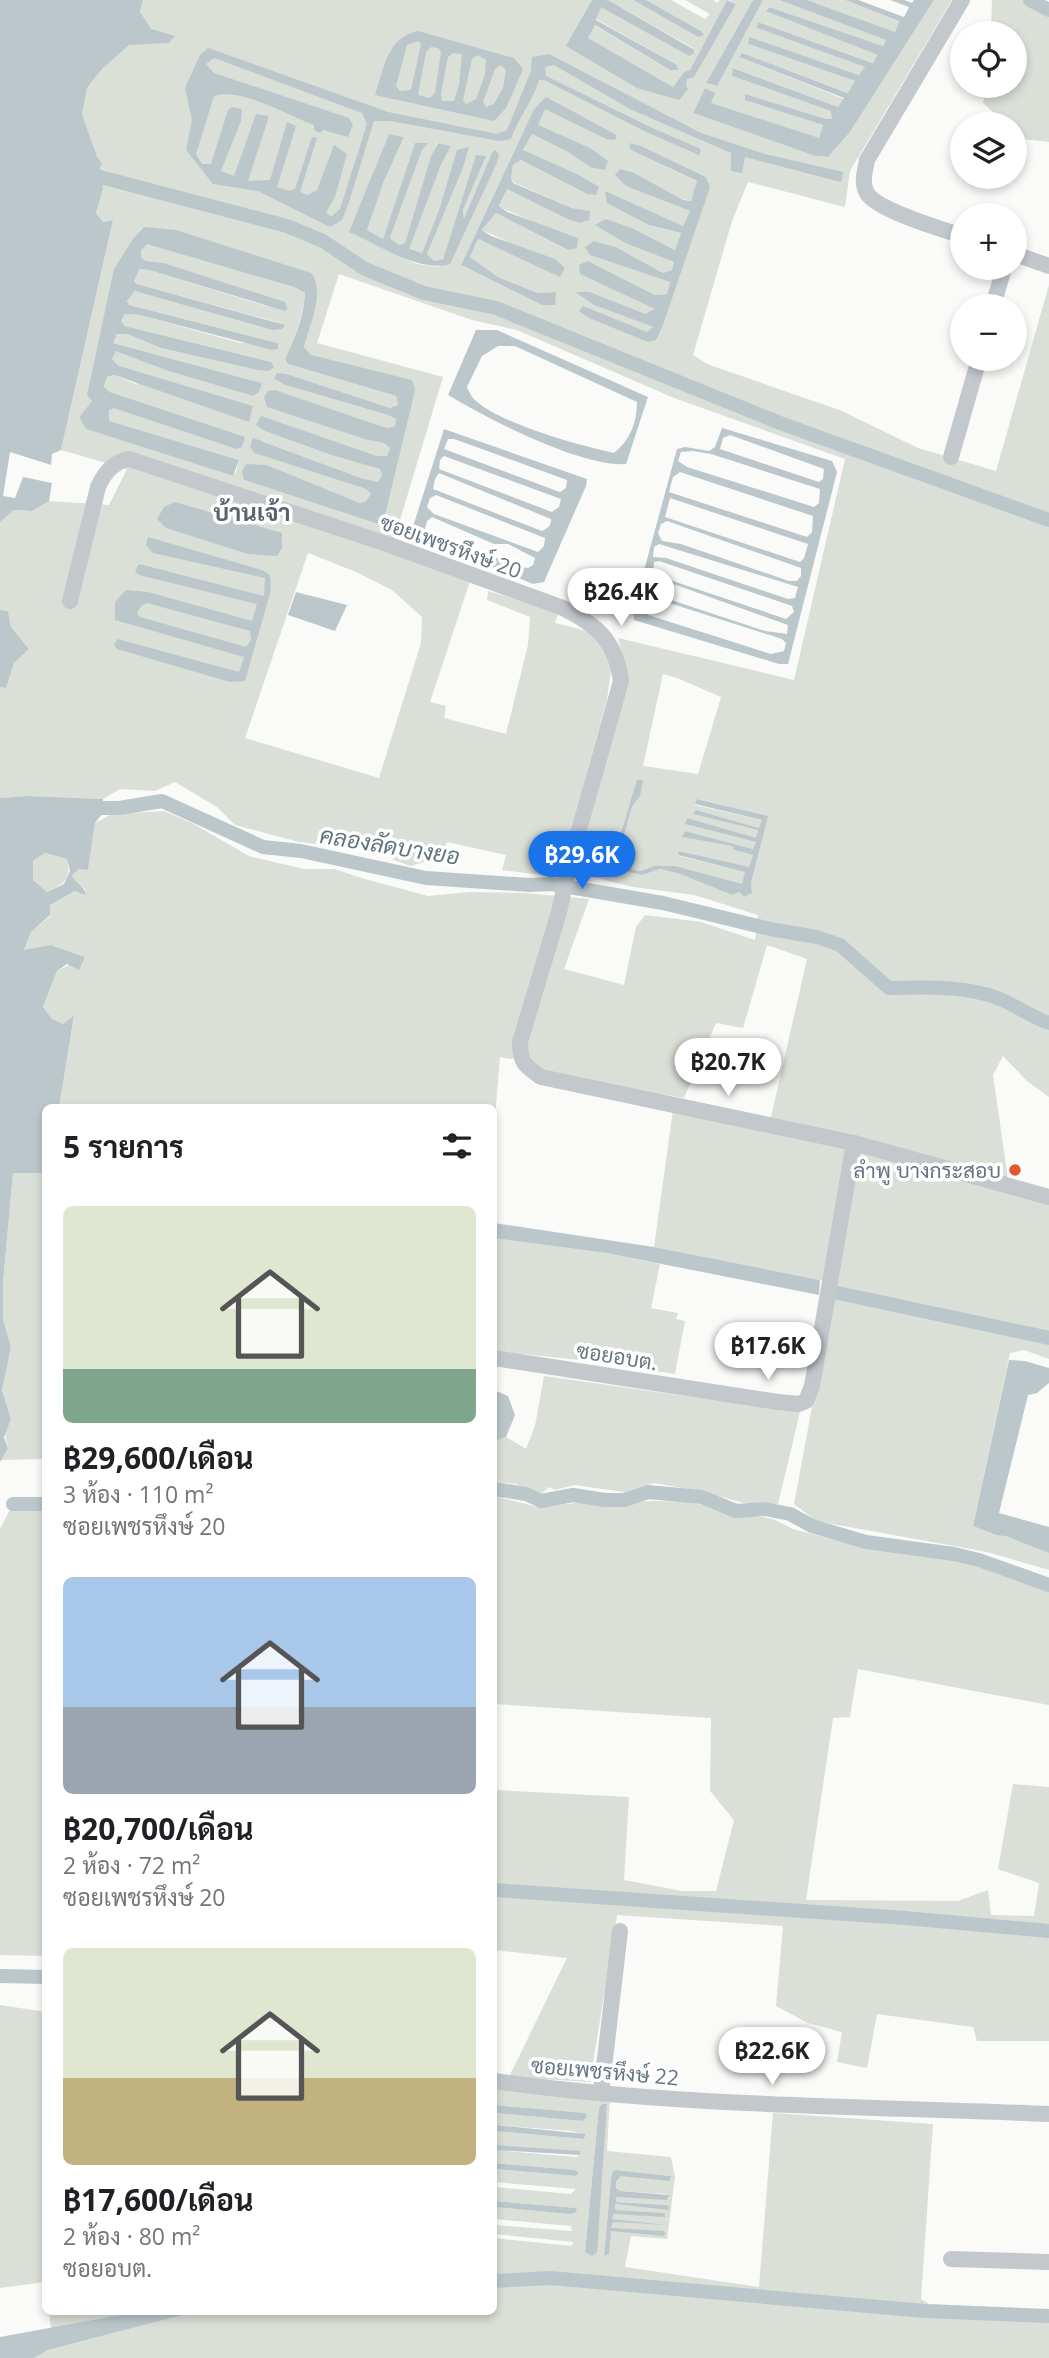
<!DOCTYPE html>
<html lang="th">
<meta charset="utf-8">
<style>
body{margin:0;font-family:"Open Sans",Sarabun,sans-serif;background:#f6f6f6;color:#202124;height:100vh;display:flex;flex-direction:column;font-size:26px;white-space:nowrap}
*{box-sizing:border-box;margin:0}
p{font-size:23px;color:#757577}
.icon{flex:none;width:38px;height:38px;fill:none;stroke:currentColor;stroke-width:2;stroke-linecap:round;stroke-linejoin:round}
.map{position:relative;flex:1;overflow:hidden}
.panel{position:absolute;left:42px;top:1104px;width:455px;height:1211px;display:flex;flex-direction:column;background:#fff;border-radius:10px;box-shadow:0 4px 10px #0003}
.panel>*{flex:none}
.controls{position:absolute;left:950px;top:21px;display:grid;gap:14px}
.controls a{display:grid;place-items:center;width:77px;height:77px;border-radius:50%;background:#fff;box-shadow:0 4px 10px #0003;font-size:35px}
.price{position:absolute;translate:-50% -60px;padding:0 16px;border-radius:24px;background:#fff;color:#222;font-size:23px;line-height:46px;filter:drop-shadow(0 2px 4px #0008)}
.price::after{content:'';position:absolute;left:50%;top:42px;width:21px;height:16px;margin-left:-10px;background:inherit;clip-path:polygon(0 0,100% 0,50% 100%)}
.price.current{background:#1a73e8;color:#fff}
ul{padding:0;list-style:none}
li{display:grid;align-content:center;gap:14px;height:371px;padding:0 21px}
li span{display:grid;place-items:center;height:217px;border-radius:10px;color:#555}
li>.icon{margin-inline-start:auto}
span .icon{width:126px;height:126px;fill:#fffc;stroke-width:1}
li b{font-size:30px}
h2{display:flex;justify-content:space-between;align-items:center;height:84px;padding:0 21px;font-size:30px}
.map>svg:first-child{display:block}
.green{fill:#dadfd7;fill-rule:evenodd}
.water{fill:#bbc7cb;fill-rule:evenodd}
.lines{fill:none;stroke-linecap:round;stroke-linejoin:round}
.canal{stroke:#bbc7cb;stroke-width:14}
.street{stroke:#c3c8cc;stroke-width:16}
.poi-dot{fill:#e4572e;stroke:#fff;stroke-width:2.5}
.labels{text-anchor:middle;dominant-baseline:central;stroke-width:7;stroke-linejoin:round;paint-order:stroke}
.street-label{font-size:21px;fill:#657683;stroke:#fff}
.poi-label{font-size:21px;fill:#657683;stroke:#fff;text-anchor:end}
.water-label{font-size:23px;font-style:italic;fill:#60757c;stroke:#fff}
.quarter-label{font-size:24px;font-weight:bold;fill:#57646e;stroke:#fff}
</style>
<div class="map">
<svg width="1049" height="2358" viewBox="0 0 1049 2358">
<rect width="100%" height="100%" fill="#fafaf8"/>
<g class="green">
<path d="M143,0H592L567,46L679,100L687,79L736,4L729,0H753L706,83L716,86L763,0H779L887,40L883,46L769,7L766,10L879,55L874,63L758,22V28L865,67L860,75L749,38L748,44L855,81L849,93L742,53L739,57L844,99L838,107L734,68L732,76L832,111V119H826L745,94L746,100L823,125L819,139L710,103L705,88L693,113L815,156L828,157L850,132L934,0H952L850,171L845,207L748,182L732,221L693,355L707,364L842,411L918,448L996,471L1049,285V1097L1027,1081L1003,1056L993,1075L1008,1179L1049,1194V1359L1024,1350L1010,1353L973,1526L996,1535H1006L1049,1553V1570L987,1552L816,1521L794,1504L835,1283L654,1247L673,1110L771,1117L807,959L767,945L743,1028L716,1023L684,1098L541,1074L528,1054L510,1059L500,1057L494,1129V1108H59L74,1018L63,1024L52,1019L43,1007L57,971L85,957L51,945L24,951L31,932L50,916V905L75,891L86,894L85,889L74,881L72,875L78,868L88,870L95,823L112,814L164,811L192,823L249,856L304,869H335L361,878L428,896L470,892L525,893L589,899L564,969L624,985L636,927L645,915L701,922L755,940L758,915L694,895L633,887L576,873L628,678L618,638L794,680L845,459L674,398L517,330L472,320L339,274L317,343L443,377L394,540L470,581L430,702L446,706L444,718L506,734L528,645L530,617L487,600L488,591L559,611L555,623L595,633L612,665L607,699L558,877L502,870L506,855L447,842L438,864L424,862L411,866L394,860L378,848H349L299,842L235,825L217,807L175,782L155,791L120,789L103,799L28,796L0,798V687H6L14,663L29,649L11,627L8,611L0,610V522L14,510L32,511L49,501L109,505L127,469L61,450L113,220L103,222L96,213L103,189L100,167L82,114L87,88L102,69L129,44L169,43L174,37L151,30L140,12ZM546,98L617,135L606,139L545,108L537,125L553,133L590,167L568,152L532,134L523,150L587,194L521,160L513,165L511,178L513,182L572,208L589,211L579,223L507,189L499,207L558,232L578,238L567,250L496,213L482,230L565,268L560,276L478,239L470,257L498,277L539,293L556,292L542,305L461,265L534,109ZM389,134L404,137L384,181L367,230L383,239L415,144H427L422,150L390,238L399,245L405,243L431,157L437,143L451,146L441,165L408,250L422,253L440,207L469,148L463,168L427,254L434,261L443,259L476,156H486L463,210L464,221L492,154L496,165L476,207L439,267L417,264L350,232ZM629,143L639,145L706,177L656,340L647,332L653,327L594,305L577,293L590,292L645,315L656,309L581,274L588,261L655,295L667,294L670,282L591,255L594,241L616,247L663,273L672,270L674,262L627,244L596,225L634,229L675,250L681,233L649,225L606,192L683,226L690,211L627,186L691,201L698,182L637,153L630,149ZM144,227L317,292L304,347L311,356L411,380L378,524L244,480L267,465L360,503L367,501L371,494L366,489L254,453L250,445L262,441L361,478L378,482L382,475L381,469L331,455L265,431L314,435L377,456H387L390,448L384,443L368,440L275,390L387,428L395,426L396,419L388,415L285,385L275,380L287,374L390,408L398,405L396,396L288,364L285,359C295,338 303,316 305,293L294,287L146,243L141,250V257L146,261L164,263L284,302L288,307L266,306L149,270L138,269L134,281L137,284L284,324L135,291L127,301L129,305L278,343H240L140,315L125,314L121,321L125,326L271,362L274,367L257,370L161,348L127,334H117L113,343L262,383L253,396L168,371L116,350L112,359L138,385L114,375L107,377L104,388L110,392L244,437L114,407L109,410L108,421L239,460L236,472L233,476L86,429L79,417L92,401ZM308,553L356,572L392,590L422,617L421,643L379,778L245,738ZM663,674L677,678L721,697L698,774L643,766ZM637,779L640,796L632,807L614,865L640,871L654,866L675,867L742,885L746,872L679,856L680,851L749,868L753,855L734,850L732,846L683,837L685,831L753,849L756,842L685,824L686,818L757,839L758,830L694,814L696,810L759,828L762,820L695,805L696,799L767,816L751,883L752,893L740,892L732,895L680,874L659,869L642,875L591,864L590,858L602,859L612,863Z"/>
<path d="M608,0H633L698,37L701,31L646,0H671L705,19L710,14L685,0H713L717,3L720,0H727L690,70L684,72L673,87L587,38L594,25L670,70H678L677,65L596,19L601,6L689,56L693,48Z"/>
<path d="M807,0H845L899,21L895,32Z"/>
<path d="M992,0H1022L1049,14V142L1023,139L1015,132V124H1006L983,103L987,86H1015V33H991Z"/>
<path d="M45,853L67,859C72,880 64,883 47,892L33,880V861Z"/>
<path d="M13,1172L45,1173V1459L1,1460L8,1450L5,1433L11,1419L2,1390L11,1347L3,1319V1282Z"/>
<path d="M494,1238L606,1253L660,1264L651,1308L678,1313L676,1319L685,1321L675,1374L590,1361L494,1351Z"/>
<path d="M544,1376L800,1412L778,1504L744,1503L700,1491L654,1483L624,1492L574,1485L555,1490L549,1487L540,1495L516,1484L494,1482V1441L506,1437L526,1449L535,1426Z"/>
<path d="M494,1496L538,1507L575,1503L655,1501L689,1502L773,1519L793,1529L868,1549L966,1562L1049,1589V1705L858,1669L850,1717L833,1718L806,1900L958,1901L988,1890L991,1915L1034,1916L1039,1883L998,1869L1013,1784L1049,1787V2041H977L973,2027L877,2014L867,2068L837,2062L842,2032L808,2023L776,2006L783,1926L617,1915L590,2082L509,2077L567,1958L494,1950V1790L629,1797L624,1880L682,1891H716L734,1820L710,1791L711,1718L494,1704Z"/>
<path d="M10,1509L45,1511V1956L0,1955V1529Z"/>
<path d="M0,2005L46,2012L45,2282L0,2288Z"/>
<path d="M494,2086L610,2098L607,2151L671,2157L675,2177L667,2239L631,2236L625,2267L759,2287L773,2113L933,2124L921,2299L929,2304L1049,2310V2358H34L48,2350L194,2312H494V2238L571,2246L574,2242L494,2234V2225L572,2231L571,2226L494,2219V2207L569,2214L577,2208L494,2201V2187L571,2194L576,2189L494,2182V2169L576,2176L579,2173L575,2170L494,2163V2150L576,2157L580,2155V2152L494,2145V2131L584,2139L586,2135L571,2131L494,2125V2113L583,2121L587,2117L585,2113L494,2105ZM602,2104L607,2105L592,2255L585,2251L599,2107ZM616,2170L671,2176H621L616,2180V2188L620,2191L666,2194L669,2195V2199L616,2197V2202L667,2205V2210L615,2204L614,2210L663,2213L666,2216L614,2214L612,2219L648,2224L613,2222L611,2228L614,2230L611,2231L604,2256L611,2178L613,2171Z"/>
<path d="M49,2312H137L51,2329Z"/>
</g>
<g class="water">
<path d="M0,0H143L140,12L151,29L175,36L169,43L129,45L102,69L87,88L82,114L97,157L102,164L100,167L103,189L96,213L103,222L113,220L61,450L52,454L51,465L10,452L3,496L15,498L23,477L52,483L49,501L32,511L14,510L0,522Z"/>
<path d="M592,0H608L693,49L694,53L689,56L601,7L596,20L677,65L678,70H670L595,25L588,38L673,87L684,72L690,70L727,0L736,4L694,77L687,79L686,86L688,89L679,100L637,88L566,46Z"/>
<path d="M633,0H646L701,31L704,35L698,37Z"/>
<path d="M753,0H763L717,86L706,83Z"/>
<path d="M779,0H807L895,32L899,21L845,0H858L904,17L909,7L890,0H904L912,3L914,0H934L850,132L828,157L815,156L693,113L705,88L715,93L711,103L819,138L823,125L745,100V94L826,119H832L831,111L732,76L733,68L838,107L844,98L739,57L742,53L848,93L855,81L748,44L749,37L859,75L865,67L757,28L758,22L873,63L878,55L766,11L769,7L883,46L886,40Z"/>
<path d="M418,31L514,58L523,69L506,108L494,121L375,95C384,69 387,37 418,31ZM418,41L421,44L411,90L400,91L396,86L407,45ZM431,47L438,48L441,52L435,93L430,98L418,95L426,52ZM453,53L462,54L459,85L454,101H442L441,93L448,57ZM478,55L486,60L485,75L476,99L466,104L463,100L472,59ZM501,65L506,70L503,88L494,104L486,107L483,102L495,69Z"/>
<path d="M208,48L388,112L497,134L507,130L531,71L532,57L549,54L701,133L765,154L843,172L841,182L745,157L742,173L731,171V153L630,109L554,65L545,67L546,76L650,127L701,149L699,155L644,131L544,80H539C533,101 518,118 511,139L499,141L391,121H374L349,202L342,220L330,227L258,191L213,184L186,150L192,120L185,88L200,55ZM214,58L362,113L367,124L340,209L331,217L326,212L335,197L347,154L334,145L317,190L308,195L300,192L317,138L312,137L295,189L289,191L277,187L296,126L287,122L270,180L248,181L269,116L256,114L234,176L221,171L241,121L242,109L233,107L228,110L211,164H202L196,154L214,96C242,87 286,115 314,125V130L320,133L323,130L348,137L353,125L349,118L214,73L206,64Z"/>
<path d="M546,97L617,135L615,140L606,139L545,109L538,125L590,148L608,161L605,170L590,167L568,152L532,134L523,150L579,175L599,187L596,195L587,194L521,160L513,165L511,178L513,183L572,208L590,211L589,220L579,223L568,219L507,189L499,206L507,212L578,238L577,248L568,250L496,213L482,230L491,236L555,259L565,268L560,277L478,239L470,257L498,277L538,293L556,292L555,305H542L461,265L534,109Z"/>
<path d="M389,134L404,137L384,181L367,230L383,239L415,143H428L422,150L390,238L399,245L405,243L431,156L438,143L451,146L441,165L409,249L422,253L440,207L457,150L469,147L463,168L427,254L434,261L443,259L476,155L486,156L463,210L464,219L492,153L495,150L499,154L496,165L450,264C418,273 378,244 349,232Z"/>
<path d="M629,143L639,145L706,177L710,187L663,325L656,340L648,342L589,318L579,311L583,306L647,332L653,327L594,305L575,292H590L645,314L655,309L580,274L579,265L588,261L655,295L667,294L670,282L590,255L585,247L594,241L616,247L663,273L672,270L674,262L627,244L595,225L606,219L634,229L675,250L681,233L649,225L607,203L605,191L683,226L690,211L626,186L615,175L620,169L634,173L683,200L691,201L697,181L637,153L630,149Z"/>
<path d="M144,227L176,230L311,273C326,291 309,326 304,347L311,355L412,380L415,389L412,403L384,519L378,524L244,480L242,471L246,464L267,465L360,503L366,501L371,494L366,489L254,453L250,446L253,438L361,478L378,482L382,475L380,469L331,455L265,431L256,425L261,416L377,456H387L390,448L384,443L368,440L267,407L264,397L268,391L275,390L387,428L395,426L396,419L388,415L285,385L274,379L277,373L287,374L390,408L398,405L396,396L288,364L285,359C295,338 304,316 305,293L294,287L147,244L141,250V257L146,261L164,263L285,302L288,308L285,311L149,270L139,269L134,281L137,284L285,325L282,329L273,330L135,291L127,301L129,305L278,343V349L272,350L140,315L125,314L121,321L125,326L271,362L274,367L269,371L257,370L161,348L127,334H117L113,343L262,383L259,392L253,396L168,371L116,351L112,359L119,366L253,406L249,422L114,375L107,377L104,387L110,392L245,437L242,447L237,449L114,408L109,410V421L239,460L233,476L86,429L79,417L92,401L87,395L114,269L133,239Z"/>
<path d="M476,330H497L648,397L626,464C581,467 488,419 448,395ZM498,346H515L637,402C637,423 630,440 614,453C578,445 504,425 476,401C472,398 469,392 467,387L482,356Z"/>
<path d="M722,428L832,461L837,472L788,664H779L634,620L633,611L677,449L685,447L709,451L715,447ZM730,435L824,469L823,479L819,482L720,449L723,438ZM693,451L711,454L820,489L819,503L814,507L687,467L678,461L681,452ZM680,472L813,516L812,532L807,537L669,492L673,477ZM670,498L808,544L804,558L800,562L665,517ZM667,521L801,568V576L797,581H789L681,544L662,541L658,533L661,524ZM659,544L798,587L795,598L788,599L666,558L653,557L654,547ZM659,561L792,606L794,612L786,619L664,578L653,573L654,562ZM651,576L788,625L787,634L765,631L647,592V584ZM644,595L782,639L786,643L784,651L771,654L648,615L640,607V599Z"/>
<path d="M444,429L587,479L586,486L544,582L533,584L436,543L410,536ZM448,439H454L567,480L566,488L560,492L444,449ZM444,456L561,499L559,507L552,512L439,469L440,460ZM439,473L551,519C552,525 547,529 542,531L433,489L435,479ZM436,495L545,538L544,546L538,552L434,514L427,507L430,498ZM432,517L494,544H508L535,558L533,565L528,568L516,566L425,529L427,521Z"/>
<path d="M175,502L282,533V548L277,556L248,554L166,528L157,519L164,507Z"/>
<path d="M148,537L262,570L270,575L271,590L245,681L230,682L117,649L114,645L117,639L239,672L244,657L115,620V602L126,590L148,592L252,621L257,604L139,575L135,571L139,564L264,596L265,578L153,553L146,545ZM147,603L250,631L251,640L246,647L140,617L137,613L141,606Z"/>
<path d="M296,592L347,605L335,631L288,615Z"/>
<path d="M0,610L8,611L11,627L29,649L14,663L6,688L0,687Z"/>
<path d="M637,779L643,781L640,796L632,807L615,865L640,871L654,866H675L742,884L745,872L678,855L679,851L749,867L753,855L734,850L732,846L682,837L685,831L753,849L756,842L685,824L687,818L756,838L758,830L693,814L696,810L759,828L762,820L695,804L696,799L768,816L751,883L752,893L744,897L740,892L732,895L680,874L660,869L642,875L591,864L590,858L602,859L612,863Z"/>
<path d="M27,796L103,799V813L95,823L88,870L79,869L72,875C75,884 85,886 86,895L75,891L50,905V915L31,932L24,950L51,945L85,957L79,970L67,964L57,971L43,1007L52,1019L63,1024L74,1016L59,1108H46L45,1173H13L3,1282V1319L11,1347L2,1390L11,1419L4,1437L8,1449L0,1462V798ZM45,853L67,859L70,871L64,884L47,892L33,880V861Z"/>
<path d="M494,1223L654,1247L820,1280L819,1295L606,1253L494,1238Z"/>
<path d="M1009,1360L1025,1361L1049,1368V1383L1037,1393L1028,1395L999,1513L1049,1527V1553L1006,1536L996,1535L973,1526Z"/>
<path d="M494,1390L508,1396L515,1415L506,1437L494,1441Z"/>
<path d="M602,2104H607L597,2252L592,2256L585,2252L599,2107Z"/>
<path d="M494,2105L586,2113L587,2117L583,2121L494,2113Z"/>
<path d="M494,2125L586,2134L584,2139L494,2131Z"/>
<path d="M494,2145L580,2151V2155L494,2150Z"/>
<path d="M494,2163L575,2170L579,2173L576,2176L494,2169Z"/>
<path d="M616,2170L671,2176L670,2181L621,2176L616,2181V2188L620,2191L670,2195L667,2200L616,2197V2202L667,2205L669,2208L667,2210L615,2204V2210L664,2213L666,2217L614,2214L612,2219L665,2225L613,2222L611,2228L664,2231L665,2234L664,2236L611,2231L609,2254L604,2256L611,2178L613,2171Z"/>
<path d="M494,2201L577,2208L575,2213L569,2214L494,2207Z"/>
<path d="M137,2312H194L48,2350L34,2358H0V2337Z"/>
</g>
<g class="lines">
<g class="canal">
<path d="M1030,0L1049,10"/>
<path d="M85,173L287,226L323,241L365,269L424,293L496,308L780,423L1049,520"/>
<path d="M85,808H119L162,801L263,847L301,851L426,878L530,885L552,884L663,903L770,929L817,937L840,945L889,988C923,987 956,986 989,995C1008,1000 1029,1016 1049,1023"/>
<path d="M838,1293L1049,1338"/>
<path d="M494,1489L526,1494L541,1501L573,1495L605,1500H624L648,1492L702,1497L736,1511L765,1509L790,1514L812,1526L866,1542L954,1554L979,1560L1049,1585"/>
<path d="M13,1504H46"/>
<path d="M494,1890L905,1918L1049,1931"/>
<path d="M0,1976L46,1977"/>
<path d="M494,2281L550,2278L925,2311L1049,2316"/>
</g>
<g class="street">
<path d="M962,0L867,160C865,171 861,183 867,193C876,210 942,229 962,236"/>
<path d="M1015,254L1049,266"/>
<path d="M993,306L1004,268"/>
<path d="M951,457L979,359"/>
<path d="M70,601L98,487C104,473 113,462 129,459L387,544L563,608C598,625 616,642 621,681L570,862L559,912L520,1042C520,1063 525,1066 541,1077L854,1143L1049,1197"/>
<path d="M494,1358L778,1402L799,1404L806,1401L812,1386L854,1143"/>
<path d="M494,2081C678,2107 864,2106 1049,2114"/>
<path d="M601,2093L620,1931"/>
<path d="M951,2259L1049,2262"/>
</g>
</g>
<circle class="poi-dot" cx="1015" cy="1170" r="7"/>
<g class="labels">
<g class="street-label">
<text transform="translate(451 546) rotate(20)">ซอยเพชรหึงษ์ 20</text>
<text transform="translate(617 1356) rotate(9)">ซอยอบต.</text>
<text transform="translate(605 2071) rotate(5)">ซอยเพชรหึงษ์ 22</text>
</g>
<g class="poi-label">
<text x="1001" y="1170">ลำพู บางกระสอบ</text>
</g>
<g class="water-label">
<text transform="translate(390 845) rotate(9)">คลองลัดบางยอ</text>
</g>
<g class="quarter-label">
<text x="252" y="511">บ้านเจ้า</text>
</g>
</g>
</svg>
<div class="controls">
<a><svg class="icon" aria-label="locate" viewBox="0 0 24 24"><circle cx="12" cy="12" r="6"/><path d="M12 2v4M12 18v4M2 12h4M18 12h4"/></svg></a>
<a><svg class="icon" aria-label="layers" viewBox="0 0 24 24"><path d="M12 4l9 5-9 5-9-5zM3 14l9 5 9-5"/></svg></a>
<a>+</a>
<a>−</a>
</div>
<b class="price" style="left:621px;top:628px">฿26.4K</b>
<b class="price current" style="left:582px;top:891px">฿29.6K</b>
<b class="price" style="left:728px;top:1098px">฿20.7K</b>
<b class="price" style="left:768px;top:1382px">฿17.6K</b>
<b class="price" style="left:772px;top:2087px">฿22.6K</b>
<section class="panel">
<h2>5 รายการ<svg class="icon" aria-label="filters" viewBox="0 0 24 24"><path d="M4 7h16M4 17h16"/><circle cx="9" cy="7" r="2"/><circle cx="15" cy="17" r="2"/></svg></h2>
<ul>
<li><span style="background:linear-gradient(#dfe7d0 75%,#7fa58c 0)"><svg class="icon" aria-label="home" viewBox="0 0 24 24"><path d="M3 11l9-7 9 7M6 9v11h12V9"/></svg></span><div><b>฿29,600/เดือน</b><p>3 ห้อง · 110 m²</p><p>ซอยเพชรหึงษ์ 20</p></div></li>
<li><span style="background:linear-gradient(#a9c7e8 60%,#9aa5b1 0)"><svg class="icon" aria-label="home" viewBox="0 0 24 24"><path d="M3 11l9-7 9 7M6 9v11h12V9"/></svg></span><div><b>฿20,700/เดือน</b><p>2 ห้อง · 72 m²</p><p>ซอยเพชรหึงษ์ 20</p></div></li>
<li><span style="background:linear-gradient(#dfe7d0 60%,#c2b280 0)"><svg class="icon" aria-label="home" viewBox="0 0 24 24"><path d="M3 11l9-7 9 7M6 9v11h12V9"/></svg></span><div><b>฿17,600/เดือน</b><p>2 ห้อง · 80 m²</p><p>ซอยอบต.</p></div></li>
</ul>
</section>
</div>
